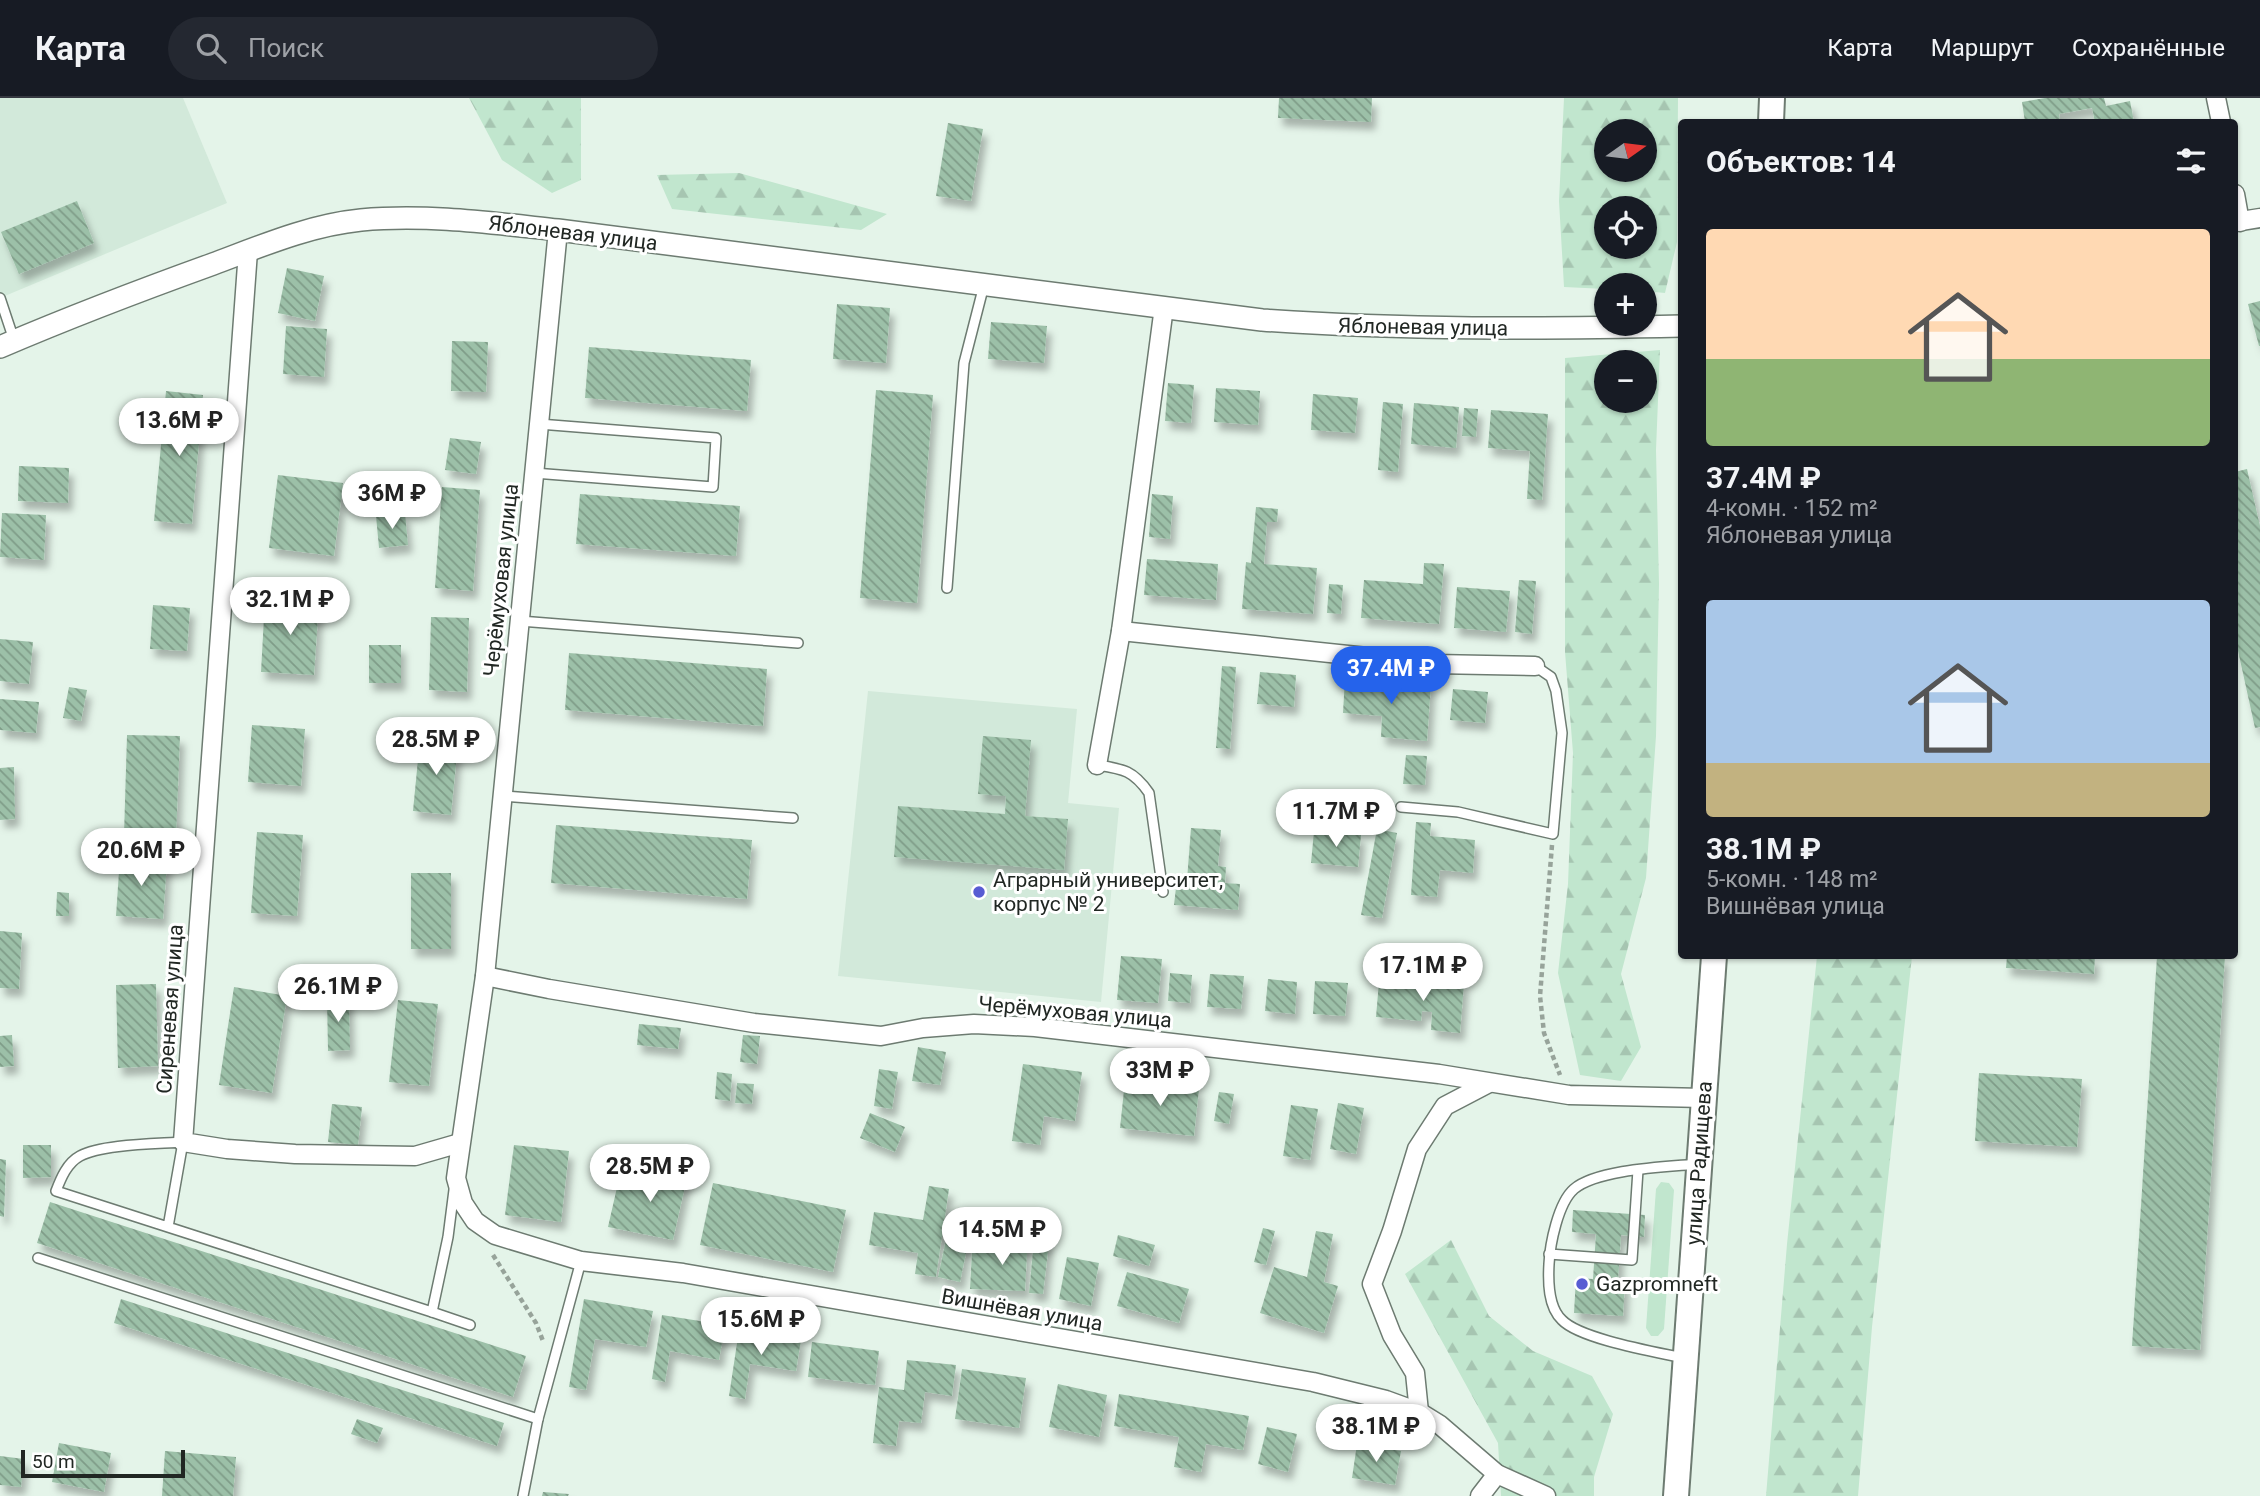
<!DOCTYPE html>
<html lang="ru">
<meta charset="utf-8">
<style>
body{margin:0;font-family:Roboto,sans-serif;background:#242831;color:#f1f3f6;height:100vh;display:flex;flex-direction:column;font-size:26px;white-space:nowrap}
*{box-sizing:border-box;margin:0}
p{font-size:23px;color:#9ea1a6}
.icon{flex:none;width:38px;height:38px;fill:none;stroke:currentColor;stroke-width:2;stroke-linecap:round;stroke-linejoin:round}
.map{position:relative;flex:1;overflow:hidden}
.sheet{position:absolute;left:1678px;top:21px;width:560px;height:840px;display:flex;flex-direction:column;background:#171b24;border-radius:7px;box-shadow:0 2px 5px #0004}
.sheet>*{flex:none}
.needle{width:46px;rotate:76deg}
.buttons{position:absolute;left:1594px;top:21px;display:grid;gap:14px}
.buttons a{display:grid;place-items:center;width:63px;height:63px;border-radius:50%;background:#171b24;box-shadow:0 2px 5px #0004;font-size:35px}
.scale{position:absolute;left:21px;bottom:18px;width:164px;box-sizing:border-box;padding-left:7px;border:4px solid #212723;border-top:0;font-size:19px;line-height:24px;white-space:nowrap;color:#212723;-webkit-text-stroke:5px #fff;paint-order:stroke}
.price{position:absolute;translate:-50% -60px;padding:0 16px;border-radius:24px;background:#fff;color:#222;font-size:23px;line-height:46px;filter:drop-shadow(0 2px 4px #0008)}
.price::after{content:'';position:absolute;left:50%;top:42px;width:21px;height:16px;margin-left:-10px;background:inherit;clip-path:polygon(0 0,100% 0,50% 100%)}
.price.selected{background:#2563eb;color:#fff}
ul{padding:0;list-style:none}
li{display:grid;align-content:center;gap:14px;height:371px;padding:0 28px}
li span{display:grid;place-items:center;height:217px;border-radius:7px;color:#555}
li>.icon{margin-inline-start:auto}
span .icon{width:126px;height:126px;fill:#fffc;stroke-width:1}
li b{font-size:30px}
h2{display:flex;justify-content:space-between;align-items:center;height:84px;padding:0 28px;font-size:30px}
header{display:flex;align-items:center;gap:42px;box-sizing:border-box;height:98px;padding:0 35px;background:#171b24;border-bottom:2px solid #363941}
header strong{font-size:33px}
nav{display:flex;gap:38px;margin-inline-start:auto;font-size:24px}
.search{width:490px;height:63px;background:#242831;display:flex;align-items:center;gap:18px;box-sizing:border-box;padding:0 24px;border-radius:38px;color:#9ea1a6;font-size:26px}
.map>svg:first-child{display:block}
.built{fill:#d2e9da}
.grass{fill:#c1e6ce}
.forest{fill:url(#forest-firs);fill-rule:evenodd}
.building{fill:url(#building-back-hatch);filter:url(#shadow)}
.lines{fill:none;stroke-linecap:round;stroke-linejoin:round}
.service-casing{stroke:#6d7b71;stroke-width:12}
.minor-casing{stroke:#6d7b71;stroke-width:21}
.tertiary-casing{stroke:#6d7b71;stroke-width:24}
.secondary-casing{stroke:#6d7b71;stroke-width:28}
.path{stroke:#97a39a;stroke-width:4.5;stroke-dasharray:5 3.5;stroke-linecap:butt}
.service{stroke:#fff;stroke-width:9}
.minor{stroke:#fff;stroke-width:18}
.tertiary{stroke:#fff;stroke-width:21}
.secondary{stroke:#fff;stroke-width:24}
.poi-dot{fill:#585cd3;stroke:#fff;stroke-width:2.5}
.labels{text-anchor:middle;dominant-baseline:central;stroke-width:6;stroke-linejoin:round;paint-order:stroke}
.street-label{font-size:21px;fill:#212723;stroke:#fff}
.poi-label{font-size:21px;fill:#212723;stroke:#fff;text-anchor:start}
</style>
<header>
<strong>Карта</strong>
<div class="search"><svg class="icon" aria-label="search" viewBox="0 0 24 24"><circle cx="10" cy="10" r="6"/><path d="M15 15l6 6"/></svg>Поиск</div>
<nav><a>Карта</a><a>Маршрут</a><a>Сохранённые</a></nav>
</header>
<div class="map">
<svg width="2260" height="1398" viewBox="0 0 2260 1398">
<defs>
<pattern id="forest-firs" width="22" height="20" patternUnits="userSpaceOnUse" patternTransform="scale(1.75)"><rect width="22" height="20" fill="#c1e6ce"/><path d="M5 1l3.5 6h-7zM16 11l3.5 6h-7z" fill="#a6c5b1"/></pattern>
<pattern id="building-back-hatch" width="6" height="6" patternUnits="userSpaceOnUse" patternTransform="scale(1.75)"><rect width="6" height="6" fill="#9cc0a8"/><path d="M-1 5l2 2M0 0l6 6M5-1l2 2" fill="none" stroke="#7f9c88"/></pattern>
<filter id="shadow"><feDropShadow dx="4.5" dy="8" stdDeviation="3.5" flood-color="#0004"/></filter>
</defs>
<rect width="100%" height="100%" fill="#e4f4e9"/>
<g class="built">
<path d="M0,0H183L227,105L0,200Z"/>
<path d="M868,593L1077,611L1068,705L1119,710L1101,904L838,878Z"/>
</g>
<path class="grass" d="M1661,1084L1669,1085L1674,1092L1664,1231L1658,1238H1651L1646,1230L1656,1091Z"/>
<g class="forest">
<path d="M469,0H581V82L552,95L502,62Z"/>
<path d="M1564,0H1678L1677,144L1665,195L1645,193V187H1606V191L1564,189L1559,103ZM1645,33V72H1606V33ZM1645,110V149H1606V110Z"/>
<path d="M739,75L887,116L861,132L672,111L657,77Z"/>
<path d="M1660,252L1656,352L1659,486L1656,638L1646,780L1621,876L1641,949L1621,983L1580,977L1558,875L1568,786L1573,655L1565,554V260ZM1606,264H1645V303H1606Z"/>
<path d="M1817,858H1912L1872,1229L1858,1398H1766L1787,1146Z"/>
<path d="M1451,1142L1489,1218L1533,1253L1592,1278L1613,1316L1594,1379V1398H1501L1498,1345L1405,1176Z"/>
</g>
<g class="building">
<path d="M1279,0H1372L1371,24L1278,20Z"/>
<path d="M2045,0H2104L2106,8L2130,3L2134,24H2095L2092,10L2059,16L2060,24H2025L2022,4Z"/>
<path d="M948,25L983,31L971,103L936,98Z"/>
<path d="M77,103L94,145L19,176L1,134Z"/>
<path d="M287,170L324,178L315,223L278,215Z"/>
<path d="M2260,203V248H2259L2248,206Z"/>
<path d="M837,206L890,210L886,265L833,261Z"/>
<path d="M991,224L1047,228L1044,265L988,261Z"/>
<path d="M286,228L327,231L324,279L283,276Z"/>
<path d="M452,243L488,244L486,294L451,293Z"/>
<path d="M589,249L751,262L747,313L585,300Z"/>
<path d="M1168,285L1194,287L1191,325L1165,323Z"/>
<path d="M1216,290L1260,293L1258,327L1214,324Z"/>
<path d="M876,292L933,297L917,505L860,500Z"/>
<path d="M166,293L203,297L192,426L154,423Z"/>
<path d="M1313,296L1358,300L1355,335L1311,332Z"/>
<path d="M1383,304L1403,306L1398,374L1378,372Z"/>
<path d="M1414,305L1459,309L1456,350L1411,346Z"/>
<path d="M1464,310L1478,311L1476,339L1462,338Z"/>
<path d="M1491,312L1548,316L1542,402L1527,401L1530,353L1488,350Z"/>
<path d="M450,340L481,344L476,376L445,372Z"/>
<path d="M19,368L69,370L68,405L18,403Z"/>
<path d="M2247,371L2260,428V629L2255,630L2235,539V374Z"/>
<path d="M278,377L343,385L334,458L269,450Z"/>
<path d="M442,389L480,392L473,493L435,490Z"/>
<path d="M580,396L740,408L736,458L576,446Z"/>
<path d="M1152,396L1173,398L1170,441L1149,439Z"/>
<path d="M1256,409L1278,411L1277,424H1267L1264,466L1317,470L1313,516L1242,511L1246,464L1251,465Z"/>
<path d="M2,415L46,417L44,462L0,459Z"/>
<path d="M405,415L408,447L379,450L376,418Z"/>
<path d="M1147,461L1218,466L1216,502L1144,497Z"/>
<path d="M1424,465L1444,466L1439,526L1361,520L1364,482L1423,486Z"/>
<path d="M1519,482L1536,483L1532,536L1515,534Z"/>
<path d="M1329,486L1343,487L1341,516L1327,515Z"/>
<path d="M1457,489L1510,493L1506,534L1454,530Z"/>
<path d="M265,501L319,504L314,577L261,574Z"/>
<path d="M153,507L190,510L187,553L150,551Z"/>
<path d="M431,519L469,520L467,594L429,592Z"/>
<path d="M0,541L33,544L29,586L0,583Z"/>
<rect x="369" y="547" width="32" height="38"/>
<path d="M569,555L767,571L763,628L565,612Z"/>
<path d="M1222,568L1236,569L1230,651L1216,650Z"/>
<path d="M1260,574L1296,577L1294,609L1257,606Z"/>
<path d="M1345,580L1431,586L1427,643L1381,639L1382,618L1343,615Z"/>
<path d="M69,589L87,592L81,623L63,620Z"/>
<path d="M1453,591L1488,594L1485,625L1450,622Z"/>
<path d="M0,601L39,604L36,635L0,632Z"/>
<path d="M252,627L305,631L301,688L248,684Z"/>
<path d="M127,637L180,638L176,739L124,737Z"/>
<path d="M983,638L1031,642L1025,718L1068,721L1064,772L894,759L898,708L1005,716L1006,698L978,696Z"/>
<path d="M420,641L458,645L451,717L413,713Z"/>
<path d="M1406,657L1427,658L1425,687L1403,686Z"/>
<path d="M14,669L15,721L0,722V670Z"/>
<path d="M1416,724L1431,725L1430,738L1475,742L1473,775L1440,772L1437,799L1411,797Z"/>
<path d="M556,727L752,742L747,801L551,785Z"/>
<path d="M1191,730L1221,732L1218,768L1226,769L1225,785L1240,786L1238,812L1174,807L1177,781L1187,782Z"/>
<path d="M1377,731L1397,735L1382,820L1361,817Z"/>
<path d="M1314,733L1361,737L1358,769L1311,765Z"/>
<path d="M257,734L303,737L297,818L251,815Z"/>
<path d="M120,759L167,763L163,821L116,818Z"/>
<rect x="411" y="775" width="40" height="76"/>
<path d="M57,794L69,795V818H56Z"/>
<path d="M0,833L22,835L19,891L0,890Z"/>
<path d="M1121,858L1162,861L1158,905L1117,902Z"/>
<path d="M2007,858H2095L2094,876L2006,870Z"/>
<path d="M2157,858H2225L2200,1252L2132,1248Z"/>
<path d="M1170,875L1192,877L1190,905L1168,903Z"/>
<path d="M1210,876L1244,878L1241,911L1207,909Z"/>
<path d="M1268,881L1297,884L1295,916L1265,913Z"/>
<path d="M1315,883L1348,885L1345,918L1313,916Z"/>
<path d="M1424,883L1464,886L1460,935L1431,932L1432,914L1422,913L1421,923L1376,919L1379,884L1424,888Z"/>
<path d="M156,886L158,968L118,970L116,887Z"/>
<path d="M234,889L287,898L272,995L219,987Z"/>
<path d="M327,899H349L350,952L328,953Z"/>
<path d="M398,902L438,906L429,988L389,984Z"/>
<path d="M639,926L681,930L678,951L637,947Z"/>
<path d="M12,937L14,968L0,969V938Z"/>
<path d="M743,937L760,938L757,966L740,964Z"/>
<path d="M918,949L946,954L940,987L912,983Z"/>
<path d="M1023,966L1082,974L1075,1023L1044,1018L1040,1047L1012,1043Z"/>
<path d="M879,971L898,974L892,1011L874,1008Z"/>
<path d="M717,974L732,976L730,1003L715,1001Z"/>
<path d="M1979,975L2082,981L2077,1049L1975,1043Z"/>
<path d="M1125,983L1199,991L1194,1038L1120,1030Z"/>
<path d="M737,985L754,986L752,1006L735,1005Z"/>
<path d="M1219,994L1234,996L1229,1026L1214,1023Z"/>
<path d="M1338,1005L1364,1010L1356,1056L1330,1051Z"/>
<path d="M332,1006L362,1009L358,1047L328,1044Z"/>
<path d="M1291,1007L1318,1011L1310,1062L1283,1058Z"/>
<path d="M870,1015L905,1029L895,1054L860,1040Z"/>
<path d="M23,1047H51V1079L23,1080Z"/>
<path d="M514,1047L569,1053L561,1124L505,1117Z"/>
<path d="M0,1061L6,1062L4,1119L0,1118Z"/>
<path d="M651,1067L688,1075L673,1142L608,1129L618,1085L646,1092Z"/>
<path d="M713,1085L846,1112L833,1174L700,1147Z"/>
<path d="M929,1088L949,1091L936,1179L915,1176L918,1155L869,1147L874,1114L923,1122Z"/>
<path d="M50,1104L526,1258L513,1299L37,1145Z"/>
<path d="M1573,1112L1645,1117L1644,1139L1621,1137L1618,1183H1625L1623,1218L1574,1215L1576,1180L1593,1181L1596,1136L1572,1134Z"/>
<path d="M1263,1130L1275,1133L1266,1167L1254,1164Z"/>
<path d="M1316,1133L1333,1136L1324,1184L1338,1188L1324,1235L1260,1215L1274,1169L1307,1179Z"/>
<path d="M1008,1135L1028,1136L1025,1193L970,1191L972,1154L1007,1155Z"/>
<path d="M947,1137L969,1141L960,1184L938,1179Z"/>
<path d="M1118,1137L1155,1147L1149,1168L1113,1158Z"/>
<path d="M1034,1142L1049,1144L1043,1196L1029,1195Z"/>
<path d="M1067,1159L1099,1165L1091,1208L1059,1201Z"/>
<path d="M1127,1174L1189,1191L1179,1225L1117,1208Z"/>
<path d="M121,1201L504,1325L497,1348L114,1225Z"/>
<path d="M584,1201L653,1213L646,1249L595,1241L586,1292L569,1289Z"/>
<path d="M662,1217L725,1227L719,1262L670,1253L665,1284L652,1281Z"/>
<path d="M739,1232L801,1242L796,1273L750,1266L745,1301L729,1298Z"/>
<path d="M812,1244L879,1253L875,1287L808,1279Z"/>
<path d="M907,1262L956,1267L952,1298L925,1294L921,1325L899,1323L896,1348L873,1345L879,1289L904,1292Z"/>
<path d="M962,1271L1026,1280L1019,1330L955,1321Z"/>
<path d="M1058,1286L1107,1297L1099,1339L1049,1329Z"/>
<path d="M1119,1296L1249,1318L1243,1352L1206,1346L1201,1374L1174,1369L1179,1339L1114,1328Z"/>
<path d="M357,1321L383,1330L377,1345L351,1336Z"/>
<path d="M1267,1329L1297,1336L1288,1374L1258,1366Z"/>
<path d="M59,1345L111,1355L104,1394L52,1384Z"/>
<path d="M1357,1346L1401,1353L1395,1387L1352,1380Z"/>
<path d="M165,1353L236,1359L233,1398H162Z"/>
<path d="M0,1358L24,1361L21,1389L0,1387Z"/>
<path d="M543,1394L569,1396L568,1398H542Z"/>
</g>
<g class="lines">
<g class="service-casing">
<g id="service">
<path d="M0,200L14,242"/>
<path d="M534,375L713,389L716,340L539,326"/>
<path d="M947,490L964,265L984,187"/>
<path d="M520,523L798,545"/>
<path d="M1097,667C1123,671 1133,672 1149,695L1163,794"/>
<path d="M503,698L793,720"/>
<path d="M1401,709L1458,714L1553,736L1562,635L1556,593L1551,579L1535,568"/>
<path d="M168,1129L183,1044C157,1046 102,1046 80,1058C67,1065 61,1080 56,1093L432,1214L470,1227"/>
<path d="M1549,1156L1632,1162L1638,1072"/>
<path d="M38,1160L538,1321"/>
<path d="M432,1214L448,1139L454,1092"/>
<path d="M1683,1260C1656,1254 1580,1241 1562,1222C1548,1209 1548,1184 1549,1166C1550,1146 1558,1105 1574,1091C1598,1071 1666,1069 1698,1066"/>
<path d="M523,1398L538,1321L581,1163"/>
</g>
</g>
<g class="minor-casing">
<g id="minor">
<path d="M2216,0L2221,24"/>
<path d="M2235,96L2240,124"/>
<path d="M2235,124L2260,120"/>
<path d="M558,132L485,878L456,1080L463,1105L475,1123L495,1137L581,1163L683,1175L1313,1284L1386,1302L1419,1314L1440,1327L1497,1376L1546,1398"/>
<path d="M248,153L183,1044L227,1051L295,1056L415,1058L460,1045"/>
<path d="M1121,533L1434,566L1535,568"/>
<path d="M1097,667L1121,533L1164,209"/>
<path d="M485,878L549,891L754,925L881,938L923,930L974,926L1035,929L1439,976L1569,997L1704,1000"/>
<path d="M1419,1314L1415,1275L1392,1237L1372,1186L1392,1133L1417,1051L1445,1008L1489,985"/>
<path d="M1480,1398L1497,1376"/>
</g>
</g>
<g class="tertiary-casing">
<path id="tertiary" d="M0,249C70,219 141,192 213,166C261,148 310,127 361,122C427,116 492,125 558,132L1262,222C1402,232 1542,231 1682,228"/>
</g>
<g class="secondary-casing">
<g id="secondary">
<path d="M1771,24L1772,0"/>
<path d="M1676,1398L1714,858"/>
</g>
</g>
<g class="path">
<path d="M1552,747L1540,898L1544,935L1560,977"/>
<path d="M493,1157L536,1225L543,1243"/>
</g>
<use href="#service" class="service"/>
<use href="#minor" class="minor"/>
<use href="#tertiary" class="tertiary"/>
<use href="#secondary" class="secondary"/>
</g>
<g class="poi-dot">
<circle cx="979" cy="794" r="7"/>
<circle cx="1582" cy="1186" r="7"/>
</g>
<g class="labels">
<g class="street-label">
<text transform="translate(573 135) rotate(7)">Яблоневая улица</text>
<text transform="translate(1423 229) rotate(1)">Яблоневая улица</text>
<text transform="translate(501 482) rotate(-84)">Черёмуховая улица</text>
<text transform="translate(170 911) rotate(-86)">Сиреневая улица</text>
<text transform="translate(1075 914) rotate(5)">Черёмуховая улица</text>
<text transform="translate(1699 1065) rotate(-86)">улица Радищева</text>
<text transform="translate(1022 1212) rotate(10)">Вишнёвая улица</text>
</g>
<g class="poi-label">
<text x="993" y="782">Аграрный университет,<tspan x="993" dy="24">корпус № 2</tspan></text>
<text x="1596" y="1186">Gazpromneft</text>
</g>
</g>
</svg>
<div class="buttons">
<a><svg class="needle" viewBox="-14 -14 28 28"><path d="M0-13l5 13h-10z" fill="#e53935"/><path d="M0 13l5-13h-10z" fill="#9ea1a6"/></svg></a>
<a><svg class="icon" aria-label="locate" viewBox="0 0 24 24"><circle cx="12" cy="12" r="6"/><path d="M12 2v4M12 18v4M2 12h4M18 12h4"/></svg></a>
<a>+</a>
<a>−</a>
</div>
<div class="scale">50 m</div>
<b class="price" style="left:179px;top:360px">13.6M ₽</b>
<b class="price" style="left:392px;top:433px">36M ₽</b>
<b class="price" style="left:290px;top:539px">32.1M ₽</b>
<b class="price selected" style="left:1391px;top:608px">37.4M ₽</b>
<b class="price" style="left:436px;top:679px">28.5M ₽</b>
<b class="price" style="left:1336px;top:751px">11.7M ₽</b>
<b class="price" style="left:141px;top:790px">20.6M ₽</b>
<b class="price" style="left:1423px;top:905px">17.1M ₽</b>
<b class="price" style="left:338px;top:926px">26.1M ₽</b>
<b class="price" style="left:1160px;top:1010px">33M ₽</b>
<b class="price" style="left:650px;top:1106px">28.5M ₽</b>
<b class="price" style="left:1002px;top:1169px">14.5M ₽</b>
<b class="price" style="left:761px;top:1259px">15.6M ₽</b>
<b class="price" style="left:1376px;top:1366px">38.1M ₽</b>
<section class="sheet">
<h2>Объектов: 14<svg class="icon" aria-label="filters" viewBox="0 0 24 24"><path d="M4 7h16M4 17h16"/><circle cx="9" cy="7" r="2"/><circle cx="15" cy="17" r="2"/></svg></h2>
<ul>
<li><span style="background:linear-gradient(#ffd9b3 60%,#8fb573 0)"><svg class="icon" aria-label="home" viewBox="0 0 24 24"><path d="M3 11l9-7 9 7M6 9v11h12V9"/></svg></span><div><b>37.4M ₽</b><p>4-комн. · 152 m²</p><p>Яблоневая улица</p></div></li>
<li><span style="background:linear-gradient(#a9c7e8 75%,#c2b280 0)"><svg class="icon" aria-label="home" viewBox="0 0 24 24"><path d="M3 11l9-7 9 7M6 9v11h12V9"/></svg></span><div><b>38.1M ₽</b><p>5-комн. · 148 m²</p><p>Вишнёвая улица</p></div></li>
</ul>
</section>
</div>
